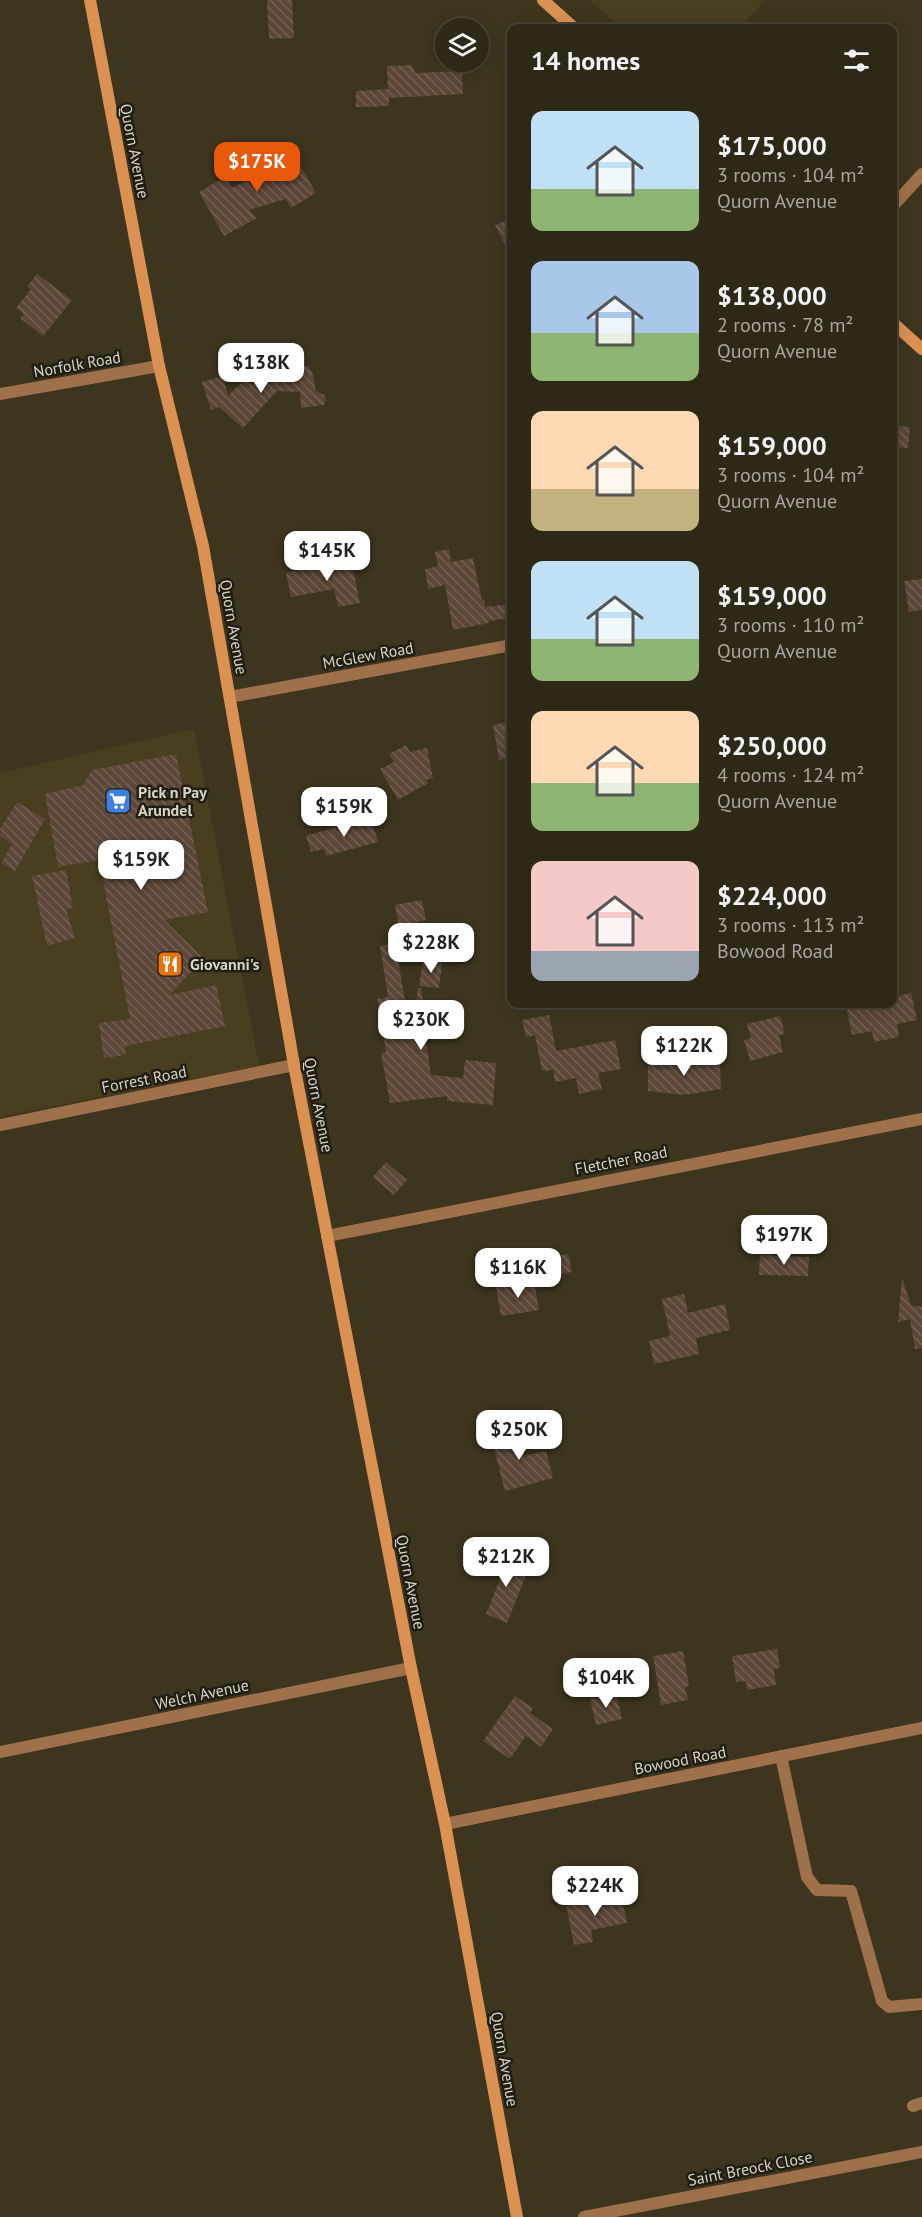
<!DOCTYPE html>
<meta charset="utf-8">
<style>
body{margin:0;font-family:"PT Sans",sans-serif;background:#3a3423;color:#f1f3f6;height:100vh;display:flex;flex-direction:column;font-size:22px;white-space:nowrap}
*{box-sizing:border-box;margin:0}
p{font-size:20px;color:#a7a6a1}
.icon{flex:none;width:33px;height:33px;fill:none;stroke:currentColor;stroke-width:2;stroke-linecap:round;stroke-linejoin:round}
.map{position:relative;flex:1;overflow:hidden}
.side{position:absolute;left:507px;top:24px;width:390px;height:984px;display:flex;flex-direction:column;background:#2e2816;border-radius:12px;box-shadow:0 3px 15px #0003,0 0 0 2px #494435}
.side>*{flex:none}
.fabs{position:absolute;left:435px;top:18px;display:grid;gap:12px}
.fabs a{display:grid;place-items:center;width:54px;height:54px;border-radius:50%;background:#2e2816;box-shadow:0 3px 15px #0003,0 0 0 2px #494435;font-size:30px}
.price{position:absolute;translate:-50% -51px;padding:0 14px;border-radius:12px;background:#fff;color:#222;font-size:20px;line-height:39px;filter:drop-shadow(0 2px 3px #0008)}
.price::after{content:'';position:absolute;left:50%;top:36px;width:18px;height:14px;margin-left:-9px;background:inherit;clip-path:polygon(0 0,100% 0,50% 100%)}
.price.on{background:#ea580c;color:#fff}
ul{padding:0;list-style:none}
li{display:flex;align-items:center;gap:18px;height:150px;padding:0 24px}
li span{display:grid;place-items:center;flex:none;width:168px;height:120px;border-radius:12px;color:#555}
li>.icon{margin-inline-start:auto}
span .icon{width:72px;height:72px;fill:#fffc;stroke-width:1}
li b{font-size:26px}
h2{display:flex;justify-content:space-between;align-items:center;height:72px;padding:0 24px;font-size:26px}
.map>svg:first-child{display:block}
.built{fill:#493e20}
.building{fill:url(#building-back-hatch)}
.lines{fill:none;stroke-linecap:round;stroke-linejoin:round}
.street{stroke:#9f714b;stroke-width:12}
.secondary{stroke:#da9152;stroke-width:12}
.labels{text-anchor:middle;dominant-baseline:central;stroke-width:5;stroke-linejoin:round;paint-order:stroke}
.street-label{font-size:16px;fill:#d8d3c6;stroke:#201d13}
.poi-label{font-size:16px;font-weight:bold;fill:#d8d3c6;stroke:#201d13;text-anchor:start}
</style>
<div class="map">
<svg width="922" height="2217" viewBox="0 0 922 2217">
<defs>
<pattern id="building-back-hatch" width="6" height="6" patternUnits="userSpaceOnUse" patternTransform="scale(1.5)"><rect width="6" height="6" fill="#5c4738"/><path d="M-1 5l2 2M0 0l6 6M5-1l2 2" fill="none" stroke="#736153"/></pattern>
</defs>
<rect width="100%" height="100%" fill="#3d351e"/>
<g class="built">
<path d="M589,0H765L740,28H622Z"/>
<path d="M194,729L259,1066L0,1117V773Z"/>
</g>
<g class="building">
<path d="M267,0H292L294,38L269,39Z"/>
<path d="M412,65L415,73L462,71L463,94L389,98V106L356,107V91L388,89L387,66Z"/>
<path d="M291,150L316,193L291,208L286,199L249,210L257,218L224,236L199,192L225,177L232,188L280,162L278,158Z"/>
<path d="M512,218V259L495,225Z"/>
<path d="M37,274L72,300L43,336L20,318L24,314L16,308L31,289L27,287Z"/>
<path d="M301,366H308L312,372L316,391L324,395L326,400L324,405L301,408L300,392L277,391L243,428L219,407L211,410L202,382L223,376L228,396L244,380L252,384L261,374L270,384L277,376L295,375Z"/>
<path d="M896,426L910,427L908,448L894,447Z"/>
<path d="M449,549L451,562L473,558L482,601L484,600L485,607L512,604V618L488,621L489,623L453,630L445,585L428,589L425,569L438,566L435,552Z"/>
<path d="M351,559L360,603L338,607L334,589L291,597L286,573Z"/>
<path d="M922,579V610L909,612L904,581Z"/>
<path d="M512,721V757L499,760L493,725Z"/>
<path d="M406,745L410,752L427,748L433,778L426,780L428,783L398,800L380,769L394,762L389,754Z"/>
<path d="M176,754L208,912L164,920L204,959L169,995L216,985L225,1026L125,1046L126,1055L104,1058L99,1023L130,1019L99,860L58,867L45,794L83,785L92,770Z"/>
<path d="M17,802L45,819L15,871L1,863L12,844L0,836V829Z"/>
<path d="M371,817L378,842L326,856L324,849L311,852L306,836Z"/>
<path d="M66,870L73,908L66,909L75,938L47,946L32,876Z"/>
<path d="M422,900L426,920L399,926L395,905Z"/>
<path d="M395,943L411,1035L418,988H421L428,1033L425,1034L431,1075L463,1078L465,1060L496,1063L493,1105L447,1101V1096L390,1103L381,1053L386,1052L377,999L388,997L380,946Z"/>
<path d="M423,960L442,963L439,988L419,986Z"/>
<path d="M911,993L917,1020L897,1024L899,1037L874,1042L872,1031L852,1035L846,1006L856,1004H892V997Z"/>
<path d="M549,1015L556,1051L615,1040L621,1069L598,1073L602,1089L579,1094L576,1078L555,1082L553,1070L542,1071L535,1035L526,1037L522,1020Z"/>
<path d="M780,1016L785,1034L779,1035L783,1052L750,1061L744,1040L751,1038L747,1024Z"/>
<path d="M690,1059V1063L720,1062L721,1089L684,1095L648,1091V1065H660V1060Z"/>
<path d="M386,1162L407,1180L394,1195L373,1177Z"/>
<path d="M568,1254L572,1272L555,1275L552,1257Z"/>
<path d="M760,1255L809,1257L808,1276L759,1275Z"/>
<path d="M902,1278L911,1305L922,1307V1348L915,1349L910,1319L898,1322Z"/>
<path d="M534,1281L539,1310L501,1316L496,1287Z"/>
<path d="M684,1294L688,1313L725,1304L730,1330L696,1338L699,1354L654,1364L649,1341L670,1336L662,1299Z"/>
<path d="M517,1426L525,1456L546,1451L553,1478L505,1491L490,1433Z"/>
<path d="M497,1555L529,1568L507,1623L486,1614L501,1577L490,1572Z"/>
<path d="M777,1649L780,1668L774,1669L776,1685L747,1690L746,1681L736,1682L732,1656Z"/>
<path d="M683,1651L689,1686L685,1687L688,1700L661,1705L653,1656Z"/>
<path d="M616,1693L622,1719L596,1725L590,1699Z"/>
<path d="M515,1696L533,1708L530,1713L553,1729L541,1747L526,1736L510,1759L483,1741Z"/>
<path d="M621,1894L627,1923L591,1930L593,1942L574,1945L566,1904Z"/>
</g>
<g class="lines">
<g class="street">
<path d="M892,207L922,174"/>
<path d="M0,394L159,366"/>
<path d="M230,697L512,645"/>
<path d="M0,1125L294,1065"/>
<path d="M327,1236L922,1119"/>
<path d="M0,1752L411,1668"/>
<path d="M781,1756L807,1877L817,1890L851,1891L882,2001L889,2007L922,2004"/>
<path d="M445,1824L922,1728"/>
<path d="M913,2106L922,2103"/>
<path d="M584,2217L922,2152"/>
</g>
<g class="secondary">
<path d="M90,0L159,366L203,546L294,1065L411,1668L445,1824L517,2217"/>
<path d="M543,0L574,28"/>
<path d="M892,322L922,349"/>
</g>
</g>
<defs>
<g id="supermarket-square" transform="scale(1.35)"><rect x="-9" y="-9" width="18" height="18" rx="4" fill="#3f7fe0" stroke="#201d13"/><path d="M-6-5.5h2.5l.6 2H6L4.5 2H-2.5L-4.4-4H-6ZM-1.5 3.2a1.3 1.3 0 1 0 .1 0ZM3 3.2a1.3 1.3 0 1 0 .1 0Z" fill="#fff"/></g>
<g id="restaurant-square" transform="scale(1.35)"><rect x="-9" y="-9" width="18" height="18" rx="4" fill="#e8710a" stroke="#201d13"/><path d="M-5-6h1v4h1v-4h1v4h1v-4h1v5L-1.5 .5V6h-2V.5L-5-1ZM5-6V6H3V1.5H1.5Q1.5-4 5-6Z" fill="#fff"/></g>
</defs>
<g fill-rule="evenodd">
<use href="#supermarket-square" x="118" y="801"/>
<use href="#restaurant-square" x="170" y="964"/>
</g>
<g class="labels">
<g class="street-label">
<text transform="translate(135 151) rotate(79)">Quorn Avenue</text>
<text transform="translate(77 364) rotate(-10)">Norfolk Road</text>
<text transform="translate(234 627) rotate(80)">Quorn Avenue</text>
<text transform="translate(368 655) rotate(-10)">McGlew Road</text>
<text transform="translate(144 1079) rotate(-11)">Forrest Road</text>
<text transform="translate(319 1105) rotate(79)">Quorn Avenue</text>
<text transform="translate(621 1160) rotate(-11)">Fletcher Road</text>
<text transform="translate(411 1582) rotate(79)">Quorn Avenue</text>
<text transform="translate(202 1694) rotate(-12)">Welch Avenue</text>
<text transform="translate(680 1760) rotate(-11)">Bowood Road</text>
<text transform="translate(505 2059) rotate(80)">Quorn Avenue</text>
<text transform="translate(750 2168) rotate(-11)">Saint Breock Close</text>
</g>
<g class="poi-label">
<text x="138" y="792">Pick n Pay<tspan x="138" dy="18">Arundel</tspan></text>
<text x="190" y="964">Giovanni's</text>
</g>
</g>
</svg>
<div class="fabs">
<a><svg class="icon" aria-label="layers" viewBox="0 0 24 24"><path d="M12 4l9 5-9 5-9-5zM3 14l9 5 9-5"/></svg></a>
</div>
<b class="price on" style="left:257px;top:193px">$175K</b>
<b class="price" style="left:261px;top:394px">$138K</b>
<b class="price" style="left:327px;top:582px">$145K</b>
<b class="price" style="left:344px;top:838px">$159K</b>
<b class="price" style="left:141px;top:891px">$159K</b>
<b class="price" style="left:431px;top:974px">$228K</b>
<b class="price" style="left:421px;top:1051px">$230K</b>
<b class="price" style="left:684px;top:1077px">$122K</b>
<b class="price" style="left:784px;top:1266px">$197K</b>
<b class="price" style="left:518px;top:1299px">$116K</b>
<b class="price" style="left:519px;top:1461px">$250K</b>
<b class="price" style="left:506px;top:1588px">$212K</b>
<b class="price" style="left:606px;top:1709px">$104K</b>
<b class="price" style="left:595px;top:1917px">$224K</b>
<section class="side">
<h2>14 homes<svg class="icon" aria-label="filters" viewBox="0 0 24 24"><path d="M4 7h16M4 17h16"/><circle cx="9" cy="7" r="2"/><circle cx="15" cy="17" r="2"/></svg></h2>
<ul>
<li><span style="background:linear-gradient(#bfe0f5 65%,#8fb573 0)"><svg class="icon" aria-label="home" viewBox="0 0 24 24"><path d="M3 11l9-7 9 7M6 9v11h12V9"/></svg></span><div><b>$175,000</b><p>3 rooms · 104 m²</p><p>Quorn Avenue</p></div></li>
<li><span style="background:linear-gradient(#a9c7e8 60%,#8fb573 0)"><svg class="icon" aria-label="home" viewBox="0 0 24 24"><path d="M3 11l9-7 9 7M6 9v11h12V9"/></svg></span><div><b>$138,000</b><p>2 rooms · 78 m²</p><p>Quorn Avenue</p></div></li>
<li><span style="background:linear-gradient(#ffd9b3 65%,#c2b280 0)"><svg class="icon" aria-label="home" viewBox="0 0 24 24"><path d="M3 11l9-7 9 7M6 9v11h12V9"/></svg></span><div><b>$159,000</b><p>3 rooms · 104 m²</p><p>Quorn Avenue</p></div></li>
<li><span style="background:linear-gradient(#bfe0f5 65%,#8fb573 0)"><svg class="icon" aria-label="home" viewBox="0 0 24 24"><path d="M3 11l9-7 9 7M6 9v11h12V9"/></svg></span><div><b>$159,000</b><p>3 rooms · 110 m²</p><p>Quorn Avenue</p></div></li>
<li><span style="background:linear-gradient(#ffd9b3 60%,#8fb573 0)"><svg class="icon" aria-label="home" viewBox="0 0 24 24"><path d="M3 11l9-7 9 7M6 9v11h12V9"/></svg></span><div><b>$250,000</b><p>4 rooms · 124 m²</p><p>Quorn Avenue</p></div></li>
<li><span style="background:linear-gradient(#f6c9c9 75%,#9aa5b1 0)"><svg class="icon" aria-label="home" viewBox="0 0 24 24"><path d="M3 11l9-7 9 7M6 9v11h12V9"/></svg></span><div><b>$224,000</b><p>3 rooms · 113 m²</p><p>Bowood Road</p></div></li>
</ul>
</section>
</div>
